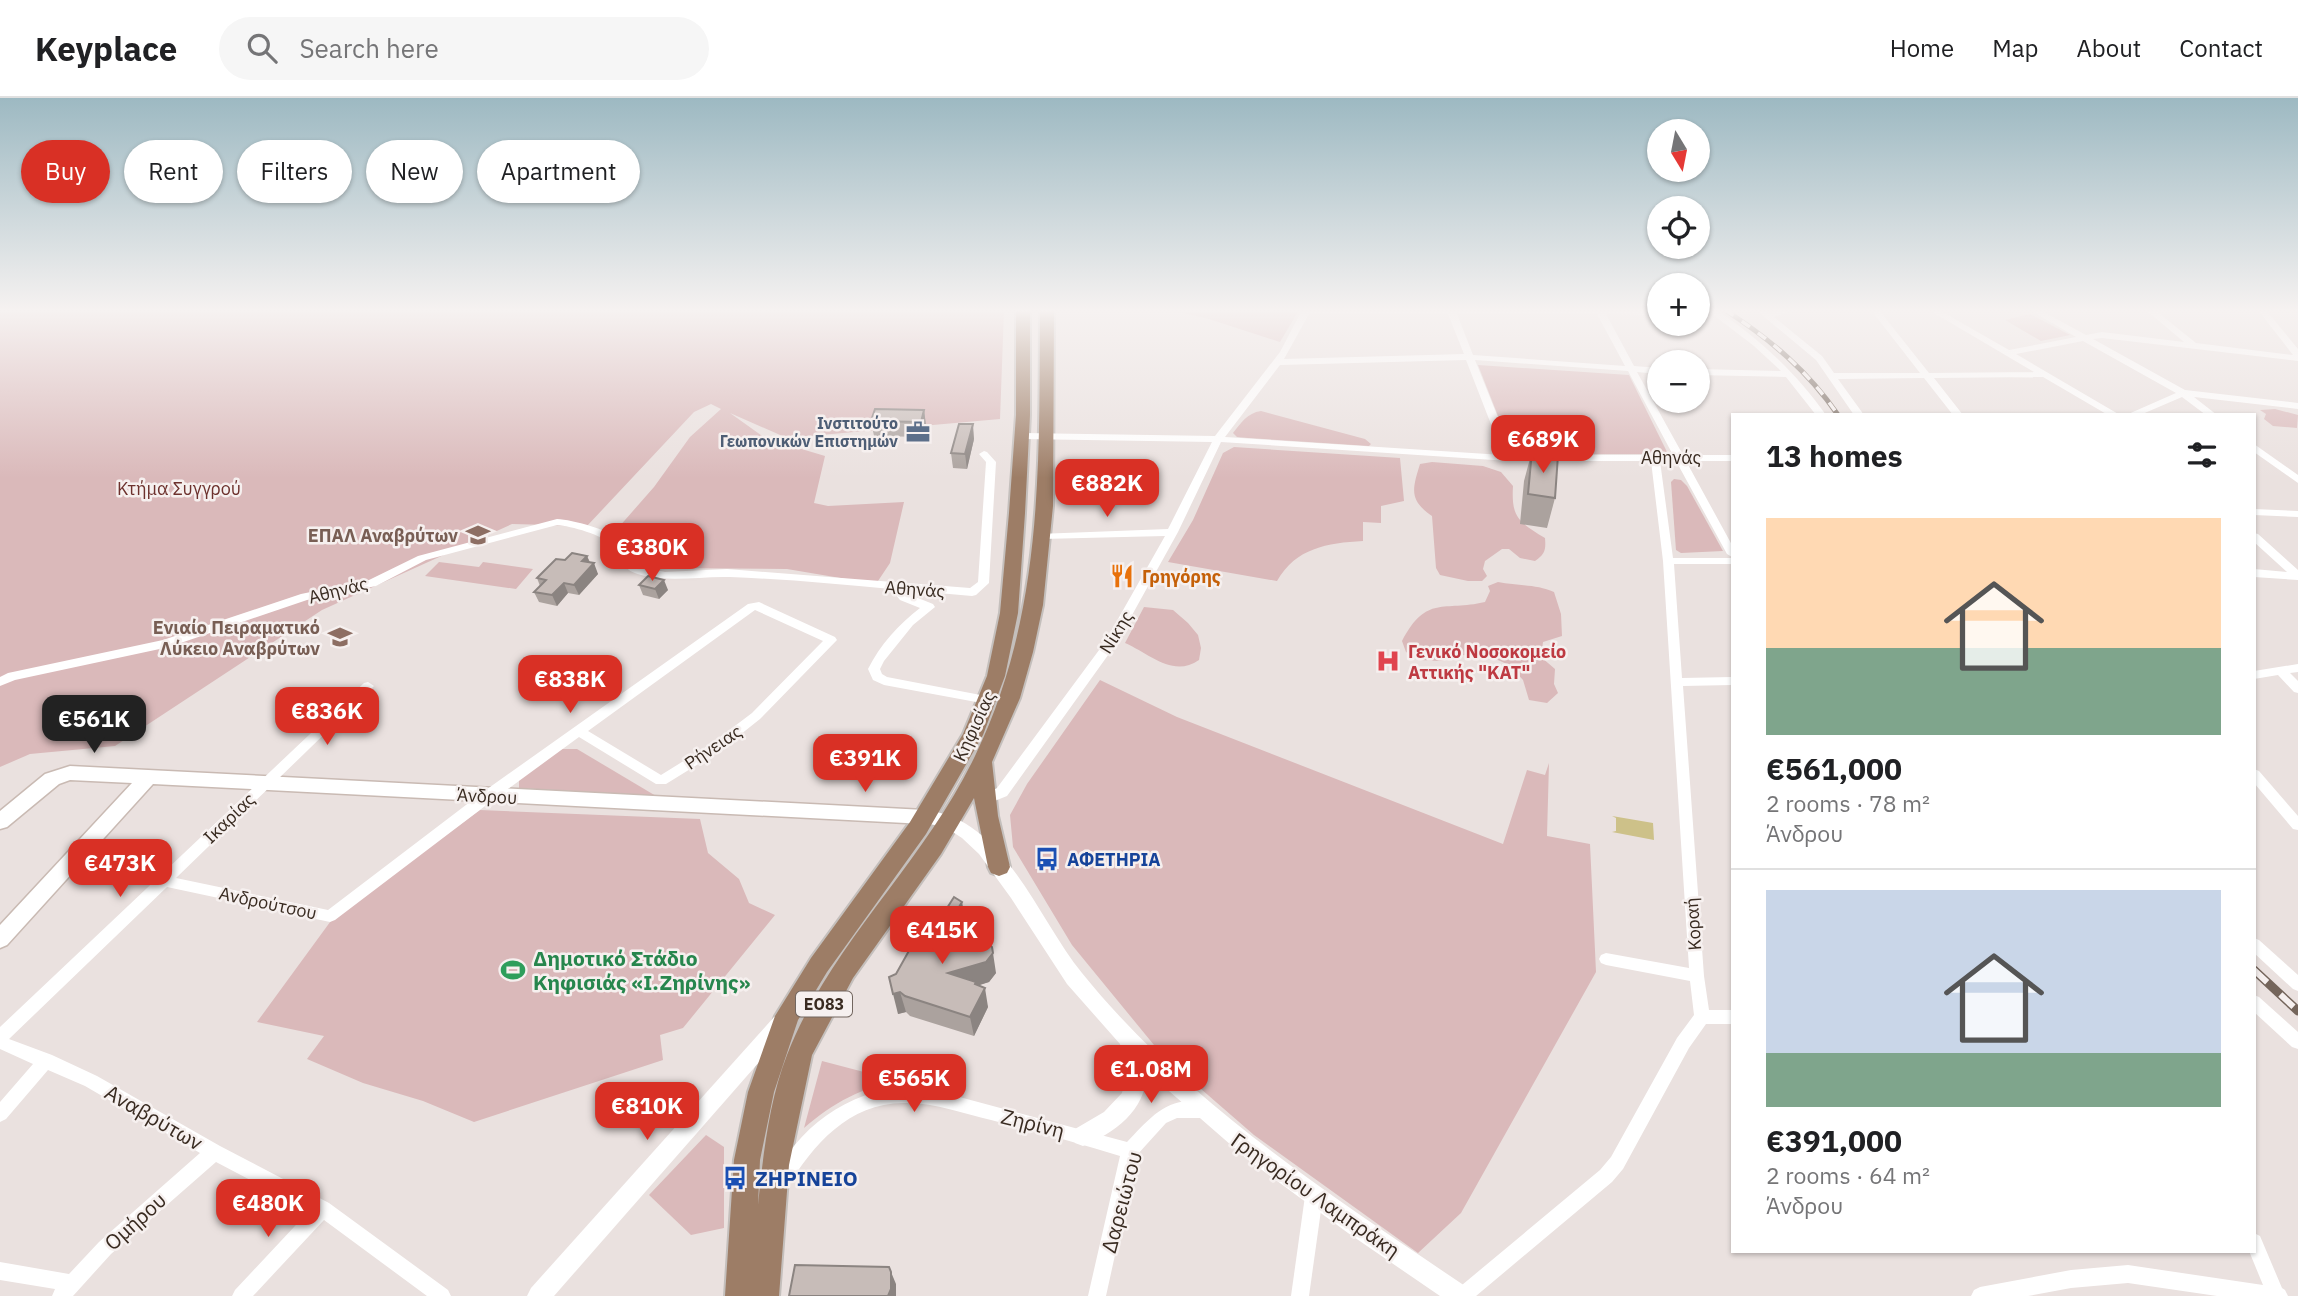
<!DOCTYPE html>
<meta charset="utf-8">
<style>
body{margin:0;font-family:"IBM Plex Sans",sans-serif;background:#f6f6f6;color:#202124;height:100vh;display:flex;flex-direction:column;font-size:26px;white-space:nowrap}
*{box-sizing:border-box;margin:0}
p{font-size:23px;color:#757577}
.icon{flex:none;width:38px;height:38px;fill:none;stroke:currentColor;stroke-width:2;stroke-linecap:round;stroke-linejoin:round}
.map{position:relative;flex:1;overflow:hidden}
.sheet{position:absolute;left:1731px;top:315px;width:525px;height:840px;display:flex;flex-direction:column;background:#fff;border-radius:0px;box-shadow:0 2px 5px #0004}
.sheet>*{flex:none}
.guide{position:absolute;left:21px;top:42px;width:665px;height:63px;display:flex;gap:14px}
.needle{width:46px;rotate:170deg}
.fabs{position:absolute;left:1647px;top:21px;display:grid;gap:14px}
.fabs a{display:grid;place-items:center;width:63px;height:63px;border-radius:50%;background:#fff;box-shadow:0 2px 5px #0004;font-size:35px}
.price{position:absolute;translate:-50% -60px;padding:0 16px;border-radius:14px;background:#d93025;color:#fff;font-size:23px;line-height:46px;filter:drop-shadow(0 2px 4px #0008)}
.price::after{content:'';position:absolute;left:50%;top:42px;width:21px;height:16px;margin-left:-10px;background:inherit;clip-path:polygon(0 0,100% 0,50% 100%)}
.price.on{background:#222;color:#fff}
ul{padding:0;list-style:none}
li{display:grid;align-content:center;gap:14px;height:371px;padding:0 35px}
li+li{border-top:2px solid #e0e0e0}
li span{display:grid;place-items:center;height:217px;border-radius:0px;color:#555}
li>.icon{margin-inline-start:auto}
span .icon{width:126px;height:126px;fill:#fffc;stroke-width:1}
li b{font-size:30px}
h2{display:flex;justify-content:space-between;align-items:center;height:84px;padding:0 35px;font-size:30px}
.tag{padding:0 24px;border-radius:32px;background:#fff;box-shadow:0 2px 5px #0004;font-size:24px;line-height:63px}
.tag.on{background:#d93025;color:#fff}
header{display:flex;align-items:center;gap:42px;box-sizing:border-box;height:98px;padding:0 35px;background:#fff;border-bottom:2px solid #e0e0e0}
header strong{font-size:33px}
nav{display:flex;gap:38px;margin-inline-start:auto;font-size:24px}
.search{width:490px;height:63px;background:#f6f6f6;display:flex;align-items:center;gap:18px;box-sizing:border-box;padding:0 24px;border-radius:38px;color:#757577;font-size:26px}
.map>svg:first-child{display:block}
.green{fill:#dab9ba}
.water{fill:#cdc189}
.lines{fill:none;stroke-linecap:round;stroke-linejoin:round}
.secondary-casing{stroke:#c9bab3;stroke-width:3}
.primary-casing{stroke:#c4bfbc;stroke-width:4}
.minor{fill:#fff;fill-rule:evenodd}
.tertiary{fill:#fff;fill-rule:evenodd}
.secondary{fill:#fff;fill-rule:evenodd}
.primary{fill:#9d7d66;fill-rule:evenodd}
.rail-far1-casing{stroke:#74655b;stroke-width:5}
.rail-casing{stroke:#74655b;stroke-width:9}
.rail-far1{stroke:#f6f0ef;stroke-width:3.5;stroke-dasharray:10;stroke-linecap:butt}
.rail{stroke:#f6f0ef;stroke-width:6;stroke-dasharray:18;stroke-linecap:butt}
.wall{fill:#aba29e}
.shaded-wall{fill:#8b8481}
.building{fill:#c7bcb8;stroke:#8b8481;stroke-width:2}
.labels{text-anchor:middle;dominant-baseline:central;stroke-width:5;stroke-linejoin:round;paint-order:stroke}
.far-service-label{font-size:16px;font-weight:bold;fill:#4e5e75;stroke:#f6f0ef;text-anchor:end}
.shield{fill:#f6f0ef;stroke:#72665f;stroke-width:2}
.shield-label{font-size:16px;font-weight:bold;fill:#392b21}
.street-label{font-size:18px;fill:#392b21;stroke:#f6f0ef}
.park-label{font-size:18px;fill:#6d312d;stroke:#f6f0ef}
.education-label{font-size:18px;font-weight:bold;fill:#785e54;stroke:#f6f0ef;text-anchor:end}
.food-label{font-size:18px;font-weight:bold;fill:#c56008;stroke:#f6f0ef;text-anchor:start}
.health-label{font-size:18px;font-weight:bold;fill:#be3a42;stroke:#f6f0ef;text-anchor:start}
.transit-label{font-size:18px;font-weight:bold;fill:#164399;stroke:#f6f0ef;text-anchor:start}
.near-leisure-label{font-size:21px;font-weight:bold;fill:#27864d;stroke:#f6f0ef;text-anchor:start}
.near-street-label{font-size:21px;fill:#392b21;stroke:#f6f0ef}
.near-transit-label{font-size:21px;font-weight:bold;fill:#164399;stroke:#f6f0ef;text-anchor:start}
</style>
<header>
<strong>Keyplace</strong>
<div class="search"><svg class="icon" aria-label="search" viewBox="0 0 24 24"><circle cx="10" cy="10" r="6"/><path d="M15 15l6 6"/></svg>Search here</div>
<nav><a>Home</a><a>Map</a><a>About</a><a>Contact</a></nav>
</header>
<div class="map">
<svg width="2298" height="1198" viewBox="0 0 2298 1198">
<rect width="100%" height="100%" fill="#eae1df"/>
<g class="green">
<path d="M0,212H1004L1000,321L787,340L730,315L765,340L825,358L814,405L828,408L904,404L890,465L876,486L787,471L662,470L638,456L618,430L654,389L690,339L721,311L711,306L694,314L587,428L512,426L322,512L115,648L30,656L0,669Z"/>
<path d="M1170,212H1299L1280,244L1209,221Z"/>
<path d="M2030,216L2070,237L2041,243L2005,222Z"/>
<path d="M1478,267L1629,277L1668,356H1513Z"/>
<path d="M2275,311L2298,317L2297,330L2273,328L2264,321L2266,316L2260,312Z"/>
<path d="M1261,313L1365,341L1371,346L1369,348L1248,340L1237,339L1233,335C1241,325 1247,315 1261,313Z"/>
<path d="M1234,349L1400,360L1404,403L1381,408V425L1363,424V443C1327,445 1296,450 1277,483L1168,464L1193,422L1223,355Z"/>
<path d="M1432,364L1483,368L1501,374L1513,388C1511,420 1519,424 1545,440C1546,452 1545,456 1535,463L1520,460L1509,451H1502L1485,463L1483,471L1487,478L1482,483H1468L1440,477L1436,470L1432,418C1409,402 1412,392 1420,366Z"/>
<path d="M1674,381L1681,382L1687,388L1723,453L1681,455L1676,452L1671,384Z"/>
<path d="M439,464L479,469L483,464L533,471L516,491L425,478Z"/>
<path d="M1498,484C1518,488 1536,486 1554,494L1561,516L1562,538L1543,544L1541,559L1555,571L1554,586L1558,595L1547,605L1529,602L1523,582L1509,567L1489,558L1460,557L1441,563L1420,562L1406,554L1402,543C1427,496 1443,514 1485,504L1490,493L1488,488Z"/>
<path d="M1144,509L1173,512L1188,525L1198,537L1201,550L1199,562C1173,580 1150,556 1125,545Z"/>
<path d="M1100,582L1177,619L1503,746L1527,672L1545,677L1549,665L1547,738L1590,746L1596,874L1461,1115L1418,1155L1254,1037L1163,958L1072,847L1013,749L1010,717L1027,686Z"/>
<path d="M559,651H577L656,698L519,690V682Z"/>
<path d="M480,712L700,721L708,755L739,781L749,805L775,817L683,930L660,937L663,962L474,1024L423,1003L363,985L307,961L324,938L257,924L333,820Z"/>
<path d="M822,963L902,984C863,987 832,1006 804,1030Z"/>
<path d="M706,1037L724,1049V1130L691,1137L649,1097Z"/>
</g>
<path class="water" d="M1612,718L1653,725L1654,742L1612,734L1616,733V720Z"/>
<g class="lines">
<g class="secondary-casing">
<path id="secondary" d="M70,668L925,712L932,714L935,719L932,724L925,726L153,686L7,847L0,850V827L132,685L70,682L59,686L7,729L0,731V713L45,676Z"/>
</g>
<g class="primary-casing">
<path id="primary" d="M1016,212H1030V317L1025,415L1018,515L1005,578L983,637L926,736L827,874L798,922L774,994L760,1062L758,1107C763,1058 769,1003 787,957C830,846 924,765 975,658C1044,515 1039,366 1040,212H1054L1053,408L1043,507L1033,554L1020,600L992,664L998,718L1010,769L1007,775L999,778L991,775L988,769L974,700L941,756L853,880L812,957L789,1067L779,1198H725L734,1062L748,994L775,918L811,860L910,724L963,636L987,578L1000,515L1009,415L1016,317Z"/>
</g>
<g class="minor">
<path d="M1302,212H1659V217L1606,216L1634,268L1659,270V276L1637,274L1683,357H1732V363H1686L1732,447V459L1727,456L1676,363H1660L1673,460H1732V466H1674L1682,580L1732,579V587L1683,588L1704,878L1709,912H1732V926H1706L1689,950L1623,1071L1612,1084L1476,1198H1453L1456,1192L1600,1072L1611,1059L1677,940L1694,917L1690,883L1606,867L1601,865L1599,861L1601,857L1606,855L1689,870L1663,463L1651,363H1509L1221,344L1178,434L1116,546L1007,698L992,704L978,698L976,694L978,690L983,689L992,693L997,690L1105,544L1165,438L1042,441L1038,440L1037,438L1038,436L1168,431L1212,344L1023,341L1018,338L1023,335L1215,338L1280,254ZM1309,216H1448L1464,256L1284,261ZM1457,216H1597L1625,268L1473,257ZM1466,262L1503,357L1225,339L1280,267ZM1475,262L1628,273L1673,357H1513Z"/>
<path d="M1707,212H1717C1759,241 1796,274 1826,317H1816L1786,279L1698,277V271L1781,273L1754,248Z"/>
<path d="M1756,212H1765L1769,215L1781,212H1794L1774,219L1822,258L1834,275H1920L1871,212H1879L1929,275L2034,274L1929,212H1939L2009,252L2076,239L2030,212H2040L2086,237L2102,234L2184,244L2146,212H2155L2196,245L2293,257L2258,212H2266L2298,251V263L2102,240L2093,241L2185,292L2298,305V311L2194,299L2217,317H2206L2182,299L2140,317H2126L2176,295L2083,243L2016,256L2120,317H2108L2043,279L1934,280L1963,317H1953L1924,280L1838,281L1864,317H1854L1816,262Z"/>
<path d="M2254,346L2298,377V385L2254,354Z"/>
<path d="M984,353L987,354L996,364L989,485L976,497L972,498L904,492L908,496L933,506L935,509L913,527L884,563L880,571L882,576L887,579L991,599L993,602L991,605L987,606L884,587L873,582L868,571C880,547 899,526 920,510L900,502L891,491C838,486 784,481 730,479C702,478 674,484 645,478C618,472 626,463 612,447C603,437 571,428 557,427L426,462L376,488L307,502L169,549L15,582L0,588V579L8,575L163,542L301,496L369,482L418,458L557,421C573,422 609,431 620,443C626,449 630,459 634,467L665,474L727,471L970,490L978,484L986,364L979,356Z"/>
<path d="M2254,411L2298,413V419L2254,417Z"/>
<path d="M2254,435L2258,436L2298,472V482L2254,479V471L2287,474L2254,444Z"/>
<path d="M759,504L835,539L837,542L760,621L721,652L666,686H656L579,639L493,702L335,822L330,824L167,789L9,941L52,957L97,978L220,1048L329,1105L448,1192L451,1198H427L324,1122L253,1198H232L235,1192L309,1113L216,1064L111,1156L73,1198H52L55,1191L0,1182V1164L69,1176L99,1144L200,1055L85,988L48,972L6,1021L0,1024V1004L33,966L0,951V929L364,585L368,584L374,588L176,780L328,812L483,694L748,506ZM755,512L823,543L752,615L711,646L661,677L588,633Z"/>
<path d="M2298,566V574L2290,575L2298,583V595L2294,594L2278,577L2254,581V573Z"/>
<path d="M2254,671L2259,673L2298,718V732L2293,731L2254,685Z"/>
<path d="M2254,840L2259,842L2298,877V893L2293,891L2254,855Z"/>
<path d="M2254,897L2259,899L2298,934V951L2292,949L2254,914Z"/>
<path d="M907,989L952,997L1127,1044C1149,1021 1171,993 1207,1007L1209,1012L1207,1017L1201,1020H1177L1166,1025L1137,1057L1106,1198H1088L1120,1058C1078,1045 1034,1033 991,1022C964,1016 936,1005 907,1005C851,1003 813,1046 787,1090L781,1092L775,1090L773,1084C795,1030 849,992 907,989Z"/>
<path d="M1314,1090L1320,1092L1323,1098L1309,1198H1291L1305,1098L1308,1092Z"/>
<path d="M2254,1135L2260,1138L2282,1190L2285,1192L2288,1198H2217L2128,1185L2071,1190L2028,1198H1971L1974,1192L1980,1189L2071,1172L2128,1167L2263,1187L2249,1153H2254Z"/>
</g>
<g class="tertiary">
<path d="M925,712C1004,720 1037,820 1082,875C1188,1006 1330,1097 1468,1190L1472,1198H1440L1348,1135L1247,1061L1146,973C1148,1011 1115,1035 1083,1048L1075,1045L1072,1038L1075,1031L1104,1014L1122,995L1126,977L1120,946L1067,886L1011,800L979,756L962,740L945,729L919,724L916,719L919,714Z"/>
<path d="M781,916L788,919L791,925L788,931L554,1198H527L531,1190L774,919Z"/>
</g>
<use href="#secondary" class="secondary"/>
<use href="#primary" class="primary"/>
<g class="rail-far1-casing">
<path id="rail-far1" d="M1725,212C1770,241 1808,273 1838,317"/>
</g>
<g class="rail-casing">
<path id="rail" d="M2254,872L2298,913"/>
</g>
<use href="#rail-far1" class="rail-far1"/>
<use href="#rail" class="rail"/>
</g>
<g class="wall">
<path d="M924,312L926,327L923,339L874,338L871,323Z"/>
<path d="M974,341L967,371L953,370L951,355Z"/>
<path d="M1532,353L1555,400L1547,430L1520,426L1524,383Z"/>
<path d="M587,458L590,464L598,476L579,497L568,495L557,508L539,504L534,494L540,488L537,480L565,462Z"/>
<path d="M639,487L668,492L659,501L643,497Z"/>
<path d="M962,804L965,824L961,831L962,835L996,875L989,884L978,887L988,909L974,938L910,918L906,914L898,916L896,876L940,821Z"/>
</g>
<g class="shaded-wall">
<path d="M924,312L926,327L923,339L921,324Z"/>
<path d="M973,326L974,341L967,371L965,356Z"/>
<path d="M587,458L591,468L582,463Z"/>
<path d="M594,465L598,476L579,497L574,487Z"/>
<path d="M664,482L668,492L659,501L655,491Z"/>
<path d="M564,485L568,495L557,508L552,497Z"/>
<path d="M962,804L965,824L961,831L964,847L950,824Z"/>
<path d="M993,855L996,875L989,884L977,888L985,890L988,909L974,938L970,919L948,875Z"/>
<path d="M900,894L906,914L898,916L893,896Z"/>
<path d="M891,1174L896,1186V1198H888Z"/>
</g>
<g class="building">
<path d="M875,311L924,312L921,324L871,323Z"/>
<path d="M959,326H973L965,356L951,355Z"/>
<path d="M1532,353L1558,357L1555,400L1528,396Z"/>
<path d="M572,455L587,458L582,463L594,465L574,487L564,485L552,497L534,494L546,482L537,480L556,461L565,462Z"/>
<path d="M648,478L664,482L655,491L639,487Z"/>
<path d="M954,799L962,804L950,824L961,827L959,831L974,845H986L992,849L993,855L986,864L948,875L976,884L975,886L985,890L970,919L905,898L900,894L893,896L889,879L896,876L929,817L940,821Z"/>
<path d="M795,1167L889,1169L891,1174V1191L888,1198H789Z"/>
</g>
<linearGradient id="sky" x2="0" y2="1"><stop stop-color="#9db9c2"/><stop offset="0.56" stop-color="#f6f2f1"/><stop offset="1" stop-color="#f6f2f1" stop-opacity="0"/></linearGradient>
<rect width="2298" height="380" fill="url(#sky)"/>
<defs>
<g id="office-bare" transform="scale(1.89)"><path d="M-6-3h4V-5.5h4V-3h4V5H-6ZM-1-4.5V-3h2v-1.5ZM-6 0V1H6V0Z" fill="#5c6f8a" stroke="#f6f0ef" stroke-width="2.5" paint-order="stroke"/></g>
<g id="school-bare" transform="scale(1.89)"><path d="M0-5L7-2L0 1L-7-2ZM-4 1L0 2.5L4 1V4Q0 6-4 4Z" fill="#8d6e63" stroke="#f6f0ef" stroke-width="2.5" paint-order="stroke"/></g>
<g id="restaurant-bare" transform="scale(1.89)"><path d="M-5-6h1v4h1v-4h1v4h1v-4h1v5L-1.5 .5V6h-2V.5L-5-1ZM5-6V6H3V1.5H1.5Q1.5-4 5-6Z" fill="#e8710a" stroke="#f6f0ef" stroke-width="2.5" paint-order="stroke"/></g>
<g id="hospital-bare" transform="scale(1.89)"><path d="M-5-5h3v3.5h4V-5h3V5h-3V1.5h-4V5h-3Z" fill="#e0444e" stroke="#f6f0ef" stroke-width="2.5" paint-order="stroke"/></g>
<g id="bus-bare" transform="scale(1.89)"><path d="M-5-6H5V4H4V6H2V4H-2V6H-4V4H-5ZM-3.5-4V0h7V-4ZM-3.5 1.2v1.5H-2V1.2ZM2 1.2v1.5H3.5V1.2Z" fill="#1a4fb4" stroke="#f6f0ef" stroke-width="2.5" paint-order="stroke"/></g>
<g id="stadium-bare" transform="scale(1.89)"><path d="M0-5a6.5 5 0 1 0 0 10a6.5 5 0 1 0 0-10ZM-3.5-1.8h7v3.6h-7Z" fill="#2e9e5b" stroke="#f6f0ef" stroke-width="2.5" paint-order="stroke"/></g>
</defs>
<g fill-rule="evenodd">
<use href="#office-bare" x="918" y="334"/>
<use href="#school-bare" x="478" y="437"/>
<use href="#restaurant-bare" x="1122" y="478"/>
<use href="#school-bare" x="340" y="539"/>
<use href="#hospital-bare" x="1388" y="563"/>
<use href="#bus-bare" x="1047" y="761"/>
<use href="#stadium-bare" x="513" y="872"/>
<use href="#bus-bare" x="735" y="1080"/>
</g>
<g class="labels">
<g class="far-service-label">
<text x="898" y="325">Ινστιτούτο<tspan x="898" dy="18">Γεωπονικών Επιστημών</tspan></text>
</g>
<rect class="shield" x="796" y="893.5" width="56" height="25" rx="5"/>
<g class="shield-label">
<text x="824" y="906">ΕΟ83</text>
</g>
<g class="street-label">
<text x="1671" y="359">Αθηνάς</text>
<text transform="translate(915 491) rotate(4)">Αθηνάς</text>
<text transform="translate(338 492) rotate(-14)">Αθηνάς</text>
<text transform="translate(1116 534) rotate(-58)">Νίκης</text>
<text transform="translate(974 628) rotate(-65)">Κηφισίας</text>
<text transform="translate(713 649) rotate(-34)">Ρήνειας</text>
<text transform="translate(487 698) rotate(3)">Άνδρου</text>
<text transform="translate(229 720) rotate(-44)">Ικαρίας</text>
<text transform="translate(268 805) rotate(12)">Ανδρούτσου</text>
<text transform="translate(1693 826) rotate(-94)">Κοραή</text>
</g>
<g class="park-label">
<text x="179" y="390">Κτήμα Συγγρού</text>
</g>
<g class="education-label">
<text x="458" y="437">ΕΠΑΛ Αναβρύτων</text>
<text x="320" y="529">Ενιαίο Πειραματικό<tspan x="320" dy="21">Λύκειο Αναβρύτων</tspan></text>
</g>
<g class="food-label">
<text x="1142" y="478">Γρηγόρης</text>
</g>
<g class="health-label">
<text x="1408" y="553">Γενικό Νοσοκομείο<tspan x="1408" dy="21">Αττικής "ΚΑΤ"</tspan></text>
</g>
<g class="transit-label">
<text x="1067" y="761">ΑΦΕΤΗΡΙΑ</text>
</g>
<g class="near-leisure-label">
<text x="533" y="860">Δημοτικό Στάδιο<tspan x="533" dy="24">Κηφισιάς «Ι.Ζηρίνης»</tspan></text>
</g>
<g class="near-street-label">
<text transform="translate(154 1019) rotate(30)">Αναβρύτων</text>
<text transform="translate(1033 1025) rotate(14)">Ζηρίνη</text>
<text transform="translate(1316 1097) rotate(35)">Γρηγορίου Λαμπράκη</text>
<text transform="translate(1121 1104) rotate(-75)">Δαρειώτου</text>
<text transform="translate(135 1123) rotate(-42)">Ομήρου</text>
</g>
<g class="near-transit-label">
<text x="755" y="1080">ΖΗΡΙΝΕΙΟ</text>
</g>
</g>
</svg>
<div class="fabs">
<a><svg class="needle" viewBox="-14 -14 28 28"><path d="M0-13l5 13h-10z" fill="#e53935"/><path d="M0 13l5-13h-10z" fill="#757577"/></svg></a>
<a><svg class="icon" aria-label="locate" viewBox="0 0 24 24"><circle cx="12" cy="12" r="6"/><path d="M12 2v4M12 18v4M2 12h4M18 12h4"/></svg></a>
<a>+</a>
<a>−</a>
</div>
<b class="price" style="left:1543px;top:377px">€689K</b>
<b class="price" style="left:1107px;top:421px">€882K</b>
<b class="price" style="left:652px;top:485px">€380K</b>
<b class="price" style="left:570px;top:617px">€838K</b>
<b class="price" style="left:327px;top:649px">€836K</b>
<b class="price on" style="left:94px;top:657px">€561K</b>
<b class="price" style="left:865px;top:696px">€391K</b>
<b class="price" style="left:120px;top:801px">€473K</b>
<b class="price" style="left:942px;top:868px">€415K</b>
<b class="price" style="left:1151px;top:1007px">€1.08M</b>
<b class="price" style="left:914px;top:1016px">€565K</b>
<b class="price" style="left:647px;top:1044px">€810K</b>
<b class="price" style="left:268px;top:1141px">€480K</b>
<div class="guide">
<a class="tag on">Buy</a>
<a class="tag">Rent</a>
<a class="tag">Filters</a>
<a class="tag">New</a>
<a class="tag">Apartment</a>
</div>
<section class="sheet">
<h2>13 homes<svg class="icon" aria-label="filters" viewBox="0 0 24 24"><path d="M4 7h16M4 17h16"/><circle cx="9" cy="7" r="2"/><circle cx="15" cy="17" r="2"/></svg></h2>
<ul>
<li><span style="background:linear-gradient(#ffd9b3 60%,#7fa58c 0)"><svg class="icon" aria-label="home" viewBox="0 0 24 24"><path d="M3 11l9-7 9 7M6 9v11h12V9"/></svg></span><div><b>€561,000</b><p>2 rooms · 78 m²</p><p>Άνδρου</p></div></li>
<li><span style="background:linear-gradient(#c9d6e8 75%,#7fa58c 0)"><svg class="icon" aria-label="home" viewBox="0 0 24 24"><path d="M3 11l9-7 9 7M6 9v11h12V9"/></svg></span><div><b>€391,000</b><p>2 rooms · 64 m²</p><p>Άνδρου</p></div></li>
</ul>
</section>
</div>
